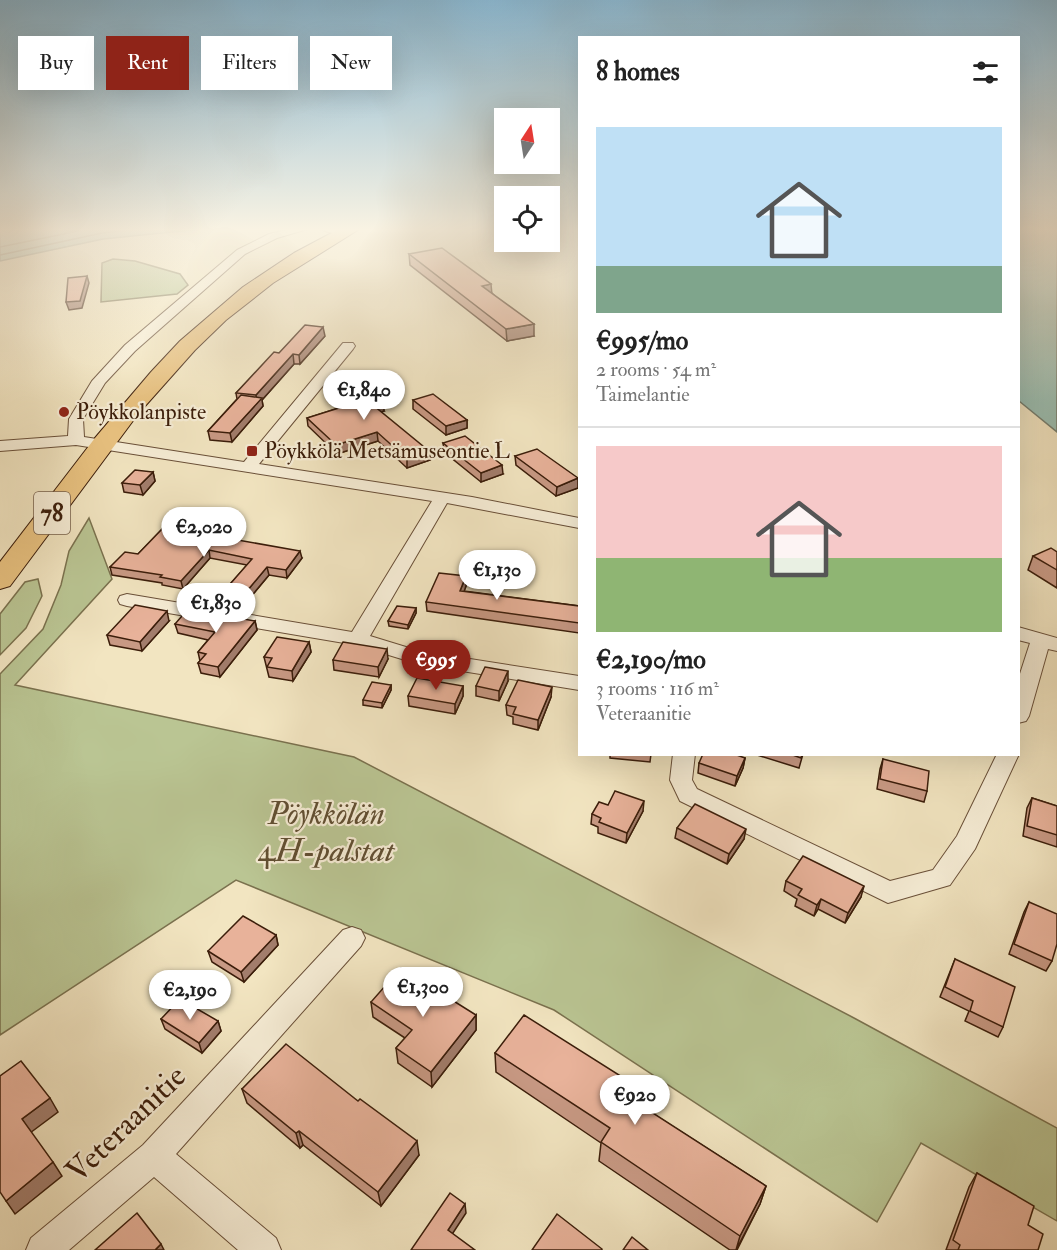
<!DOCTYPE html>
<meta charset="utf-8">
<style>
body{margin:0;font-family:"IM FELL Double Pica",serif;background:#f2f2f2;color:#222;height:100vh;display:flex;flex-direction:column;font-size:22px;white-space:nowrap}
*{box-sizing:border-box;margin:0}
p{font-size:20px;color:#767676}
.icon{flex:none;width:33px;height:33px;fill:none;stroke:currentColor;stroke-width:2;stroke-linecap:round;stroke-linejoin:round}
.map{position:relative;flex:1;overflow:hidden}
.panel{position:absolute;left:578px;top:36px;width:442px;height:720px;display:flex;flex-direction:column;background:#fff;border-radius:0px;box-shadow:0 6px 24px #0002}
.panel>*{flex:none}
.top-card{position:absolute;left:18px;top:36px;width:470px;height:54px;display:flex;gap:12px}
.needle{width:39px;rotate:12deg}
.fabs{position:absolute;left:494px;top:108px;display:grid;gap:12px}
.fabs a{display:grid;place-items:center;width:66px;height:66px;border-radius:0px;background:#fff;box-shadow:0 6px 24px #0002;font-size:30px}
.price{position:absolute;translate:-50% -51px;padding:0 14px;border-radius:21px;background:#fff;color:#222;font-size:20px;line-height:39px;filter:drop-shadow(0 2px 3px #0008)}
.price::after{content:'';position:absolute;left:50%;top:36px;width:18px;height:14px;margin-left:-9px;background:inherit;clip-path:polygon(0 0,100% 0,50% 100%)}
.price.active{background:#8f2418;color:#fff}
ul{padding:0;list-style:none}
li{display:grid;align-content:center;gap:12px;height:318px;padding:0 18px}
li+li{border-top:2px solid #e0e0e0}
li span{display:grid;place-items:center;height:186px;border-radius:0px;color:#555}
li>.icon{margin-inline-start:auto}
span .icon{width:108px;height:108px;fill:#fffc;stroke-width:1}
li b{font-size:26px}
h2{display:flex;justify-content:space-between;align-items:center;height:72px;padding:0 18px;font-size:26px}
.pill{padding:0 21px;border-radius:0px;background:#fff;box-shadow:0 6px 24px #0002;font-size:21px;line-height:54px}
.pill.active{background:#8f2418;color:#fff}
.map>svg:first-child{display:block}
.green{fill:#bac593;stroke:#7a714e;stroke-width:1.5}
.water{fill:#9bbfb3;stroke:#757e6f;stroke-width:1.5}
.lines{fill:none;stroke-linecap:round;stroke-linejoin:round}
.shore{stroke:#6b6e5e;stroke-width:1.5}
.street-casing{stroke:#694f38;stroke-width:2}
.primary-casing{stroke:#3b1d0a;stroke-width:2}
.street{fill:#f7eed7;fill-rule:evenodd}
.primary{fill:#e9c280;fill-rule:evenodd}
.wall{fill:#c89984;stroke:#3b1d0a;stroke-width:1.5}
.shaded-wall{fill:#a27d6c;stroke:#3b1d0a;stroke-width:1.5}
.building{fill:#e8b29a;stroke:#3b1d0a;stroke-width:1.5}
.poi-dot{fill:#8f2418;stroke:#f7eed7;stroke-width:2}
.labels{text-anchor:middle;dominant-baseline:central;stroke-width:4.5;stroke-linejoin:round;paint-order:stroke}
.far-poi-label{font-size:22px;fill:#3b1d0a;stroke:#f7eed7;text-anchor:start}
.shield{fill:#f7eed7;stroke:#735c48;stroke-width:1.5}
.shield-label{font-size:24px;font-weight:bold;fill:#3b1d0a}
.near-park-label{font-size:32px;font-style:italic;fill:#614f33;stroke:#f7eed7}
.near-street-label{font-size:32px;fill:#3b1d0a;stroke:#f7eed7}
</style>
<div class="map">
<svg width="1057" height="1250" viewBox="0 0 1057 1250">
<rect width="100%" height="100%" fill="#f2e5c1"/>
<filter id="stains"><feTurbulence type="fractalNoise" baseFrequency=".00333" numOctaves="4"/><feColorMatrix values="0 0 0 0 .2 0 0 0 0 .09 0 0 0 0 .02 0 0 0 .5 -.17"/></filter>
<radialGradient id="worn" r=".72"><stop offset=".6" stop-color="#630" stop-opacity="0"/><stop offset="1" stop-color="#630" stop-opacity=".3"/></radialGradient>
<g class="green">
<path d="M113,259L135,261L180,274L188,285L177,294L101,302L102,263Z"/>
<path d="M89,518L112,579L15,685L354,757L854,1018L1057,1128V1221L921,1143L877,1222L554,1010L236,880L0,1035V674L43,629L61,585L69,551Z"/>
<path d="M38,579L42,596L26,628L0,655V614L25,582Z"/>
</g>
<g class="water">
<path d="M0,228H211L103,239L0,261Z"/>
<path d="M1018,228H1057V432L1019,401Z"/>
</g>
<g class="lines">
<g class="shore">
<path d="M0,247L93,228"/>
<path d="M0,255L102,233L146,228"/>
</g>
<g class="street-casing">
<g id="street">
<path d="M295,228H311L277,238L245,254L135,351L105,383L83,419L84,437L244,462L343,343H353L355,346L353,349L259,464L472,497L579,518V528L447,503L370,636L419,651L579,676V690L418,664L356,645L127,606L120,604L118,600L120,596L127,594L352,632L432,501L76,445L0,451V441L68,436L69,419L92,381L125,345L237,250L269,234Z"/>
<path d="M319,228H344L351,231C344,236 326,233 319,228Z"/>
<path d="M1018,627L1057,638V651L1048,649L1029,716L1026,721L1018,723V680L1030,643L1018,640Z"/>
<path d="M1018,753L1019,754L975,849L950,885L888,903L680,801L670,780L673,754H695L692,780L697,789L890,881L933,870L957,836L997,754Z"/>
<path d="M352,927L361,930L365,938L361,946L176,1154L276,1238L281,1250H238L154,1177L69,1250H26L31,1238L143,1145L343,930Z"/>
</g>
</g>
<g class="primary-casing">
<path id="primary" d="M341,228H361L273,283L226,320L195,350L138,414L10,586L0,589V562L95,438L151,372L180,341L243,287L294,253Z"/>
</g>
<use href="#street" class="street"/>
<use href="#primary" class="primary"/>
</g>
<g class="wall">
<path d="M409,254L492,293L534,336L507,341L410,265Z"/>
<path d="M325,336L300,364H294L262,400L263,406L232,442L210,440L208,431L237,399L236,393L279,353Z"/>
<path d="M333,384L384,411L381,412L430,460L407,468L378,441L337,454L308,426L307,418L348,405L334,393Z"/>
<path d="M413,400L467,420V428L446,435L413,409Z"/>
<path d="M443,443L503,474L481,482L444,452Z"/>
<path d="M515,456L578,478V488L556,496L516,465Z"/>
<path d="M153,472L155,481L143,495L124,492L122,483Z"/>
<path d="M164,527L302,558L287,578L269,575L239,611L218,607L217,599L247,565L210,558L183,589L162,585V583L112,575L110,567L138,554Z"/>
<path d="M1057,552V588L1028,570L1033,556Z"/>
<path d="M466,586L464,591L579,606V633L427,611L426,602Z"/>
<path d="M416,608V613L408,629L389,626L388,621Z"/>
<path d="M169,621L142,651L110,645L107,635Z"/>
<path d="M255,621L257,630L220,677L201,673L198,663L200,661L198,652L208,640L178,633L175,624Z"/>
<path d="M309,642L311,652L293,681L269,677L264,657Z"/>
<path d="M388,659L379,677L334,670L333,660Z"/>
<path d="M508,681L499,701L476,696V686Z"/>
<path d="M391,685V690L382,708L363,705V700Z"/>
<path d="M463,686V696L455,714L409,706L408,696Z"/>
<path d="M551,697L538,730L513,724V717L507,715L506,705Z"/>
<path d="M610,754H651L650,762L610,758Z"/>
<path d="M754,754H803L799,768Z"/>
<path d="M745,758L743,768L735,786L698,773L699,763Z"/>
<path d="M883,759L927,791L924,802L877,789L880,769Z"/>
<path d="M1032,798L1057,806V847L1023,836L1027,808Z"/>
<path d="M608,805L643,811L626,843L598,833V827L591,824L592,814Z"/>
<path d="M677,828L744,839L727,864L675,838Z"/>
<path d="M786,881L861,897L845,923L818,909L814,916L795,906L797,899L784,891Z"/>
<path d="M1029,902L1052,961L1046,971L1009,954L1024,912Z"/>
<path d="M276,935L278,945L244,982L212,962L208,951Z"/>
<path d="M955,959L1003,1027L998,1037L965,1021L969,1011L940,997Z"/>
<path d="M371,1002L476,1015V1030L432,1087L398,1063L396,1048L405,1038L373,1017Z"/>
<path d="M161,1019L218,1021L221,1031L202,1053L165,1029Z"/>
<path d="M495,1053L638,1087L636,1103L766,1186L760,1204L737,1250H730L599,1161L601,1143L496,1072Z"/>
<path d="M242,1089L419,1155L381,1206L303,1145L300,1148L247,1103Z"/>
<path d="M977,1173L1028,1225L1038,1250H946L969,1187Z"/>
</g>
<g class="shaded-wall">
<path d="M87,276L89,283L82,308L69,310L66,302Z"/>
<path d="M491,284L492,295L482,286Z"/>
<path d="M534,324V336L507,341L506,329Z"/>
<path d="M323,327L325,336L300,364L299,355Z"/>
<path d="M293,354L294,364L262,400L263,406L232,442L230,433L257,403L256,395Z"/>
<path d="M384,402V411L374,414L373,405Z"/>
<path d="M467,420V428L446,435V426Z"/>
<path d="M377,432L378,441L337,454L336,445Z"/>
<path d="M429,451L430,460L407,468V459Z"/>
<path d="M502,465L503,474L481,482V473Z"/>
<path d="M153,472L155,481L143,495L140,485Z"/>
<path d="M578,478V488L556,496L557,487Z"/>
<path d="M209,550L210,558L183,589L181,581Z"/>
<path d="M300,551L302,558L287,578L286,570Z"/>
<path d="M267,567L269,575L239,611L237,603Z"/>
<path d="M466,576V586L461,600L460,591Z"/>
<path d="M416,608V613L408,629V625Z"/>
<path d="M167,611L169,621L142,651L140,642Z"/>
<path d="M255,621L257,630L220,677L218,667Z"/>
<path d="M309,642L311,652L293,681L292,671Z"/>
<path d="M387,649L388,659L379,677L378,667Z"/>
<path d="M508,671V681L499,701V691Z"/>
<path d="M391,685V690L382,708V703Z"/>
<path d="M463,686V696L455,714V704Z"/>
<path d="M552,687L551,697L538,730V720Z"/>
<path d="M745,758L743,768L735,786L737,776Z"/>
<path d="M644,801L643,811L626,843L627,833Z"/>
<path d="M746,829L744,839L727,864L729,854Z"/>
<path d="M864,886L861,897L845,923L848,913Z"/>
<path d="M821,899L818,909L814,916L817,905Z"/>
<path d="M276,935L278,945L244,982L241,972Z"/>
<path d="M476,1015V1030L432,1087L431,1072Z"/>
<path d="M218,1021L221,1031L202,1053L199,1043Z"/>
<path d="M638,1087L636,1106L631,1099Z"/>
<path d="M50,1098L58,1112L30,1133L22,1119Z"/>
<path d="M299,1131L303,1145L300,1148L296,1133Z"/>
<path d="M417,1141L419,1155L381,1206L378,1192Z"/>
<path d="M53,1162L62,1176L15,1214L6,1201Z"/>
<path d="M766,1186L760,1204L736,1250L740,1236Z"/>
<path d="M465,1204L466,1213L449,1239L448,1230Z"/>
<path d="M161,1244L164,1250H155Z"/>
</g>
<g class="building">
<path d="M442,248L491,284L482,286L534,324L506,329L409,254Z"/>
<path d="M87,276L80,301L66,302L68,278Z"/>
<path d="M305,325L323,327L299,355L293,354L256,395L236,393L274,352L279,353Z"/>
<path d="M354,378L384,402L373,405L429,451L407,459L377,432L336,445L307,418L355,403L333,384Z"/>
<path d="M433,394L467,420L446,426L413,400Z"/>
<path d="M241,395L262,398L230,433L208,431Z"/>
<path d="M465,436L502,465L481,473L443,443Z"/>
<path d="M537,449L578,478L557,487L515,456Z"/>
<path d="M135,470L153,472L140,485L122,483Z"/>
<path d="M164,527L300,551L286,570L267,567L237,603L217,599L252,559L209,550L181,581L160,577L162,575L110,567L125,552L138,554Z"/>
<path d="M1051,548L1057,552V570L1033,556Z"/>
<path d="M439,573L466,576L460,591L579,606V623L426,602Z"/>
<path d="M135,605L167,611L140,642L107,635Z"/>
<path d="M397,606L416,608L408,625L388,621Z"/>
<path d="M188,609L255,621L218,667L198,663L206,654L198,652L215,632L175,624Z"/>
<path d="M277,637L309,642L292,671L267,667L272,658L264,657Z"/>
<path d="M343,642L387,649L378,667L333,660Z"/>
<path d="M485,667L508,671L499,691L476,686Z"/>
<path d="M417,678L463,686L455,704L408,696Z"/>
<path d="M518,680L552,687L538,720L513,714L516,707L506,705Z"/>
<path d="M372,682L391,685L382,703L363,700Z"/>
<path d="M703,754H734L745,758L737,776L699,763Z"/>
<path d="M790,754H802L801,758Z"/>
<path d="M883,759L929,771L927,791L880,779Z"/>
<path d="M615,791L644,801L627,833L599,822L601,818L592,814L599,802L608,805Z"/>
<path d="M1032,798L1057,806V835L1027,826Z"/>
<path d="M695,804L746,829L729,854L677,828Z"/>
<path d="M803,856L864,886L848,913L821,899L817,905L798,895L802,889L786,881Z"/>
<path d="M1029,902L1057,914V944L1052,961L1014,944Z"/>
<path d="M243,916L276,935L241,972L208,951Z"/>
<path d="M955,959L1015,987L1003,1027L970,1011L973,1001L945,987Z"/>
<path d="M401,968L476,1015L431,1072L396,1048L412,1030L371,1002Z"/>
<path d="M180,999L218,1021L199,1043L161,1019Z"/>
<path d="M524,1015L638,1087L631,1099L766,1186L740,1236L601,1142L610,1128L495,1053Z"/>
<path d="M286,1044L358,1101L360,1099L417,1141L378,1192L299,1131L296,1133L242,1089Z"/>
<path d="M21,1061L50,1098L22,1119L53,1162L6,1201L0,1192V1076Z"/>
<path d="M977,1173L1034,1206L1028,1225L1043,1234L1038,1250H958L960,1245L953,1240Z"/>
<path d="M450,1193L465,1204L448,1230L475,1250H411Z"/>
<path d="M137,1213L161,1244L155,1250H95Z"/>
<path d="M557,1214L602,1249V1250H532Z"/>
<path d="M632,1237L648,1250H623Z"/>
</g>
<linearGradient id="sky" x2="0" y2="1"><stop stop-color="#89b8d3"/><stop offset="0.57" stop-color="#f9f3e3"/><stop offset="1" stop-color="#f9f3e3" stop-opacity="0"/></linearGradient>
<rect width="1057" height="403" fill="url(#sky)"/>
<g class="poi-dot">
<circle cx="64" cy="412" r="6"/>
<rect x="246" y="445" width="12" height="12" rx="3"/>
</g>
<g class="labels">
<g class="far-poi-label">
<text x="76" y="412">Pöykkolanpiste</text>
<text x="264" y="451">Pöykkölä Metsämuseontie L</text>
</g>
<rect class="shield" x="34" y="492" width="36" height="42" rx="4.5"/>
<g class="shield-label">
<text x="52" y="513">78</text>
</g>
<g class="near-park-label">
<text x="326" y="814">Pöykkölän<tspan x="326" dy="37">4H-palstat</tspan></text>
</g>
<g class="near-street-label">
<text transform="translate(126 1124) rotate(-44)">Veteraanitie</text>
</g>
</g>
<rect width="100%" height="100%" filter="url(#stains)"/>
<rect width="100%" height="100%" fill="url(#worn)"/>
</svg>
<div class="fabs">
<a><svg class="needle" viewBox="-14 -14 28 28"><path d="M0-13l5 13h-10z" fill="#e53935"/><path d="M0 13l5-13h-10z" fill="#767676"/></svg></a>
<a><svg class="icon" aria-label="locate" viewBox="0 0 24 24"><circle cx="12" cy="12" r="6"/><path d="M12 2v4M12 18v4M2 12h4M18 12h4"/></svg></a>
</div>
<b class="price" style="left:364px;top:421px">€1,840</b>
<b class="price" style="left:204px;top:558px">€2,020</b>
<b class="price" style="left:497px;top:601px">€1,130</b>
<b class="price" style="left:216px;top:634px">€1,830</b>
<b class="price active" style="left:436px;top:691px">€995</b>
<b class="price" style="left:423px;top:1018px">€1,300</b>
<b class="price" style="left:190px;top:1021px">€2,190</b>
<b class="price" style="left:635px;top:1126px">€920</b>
<div class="top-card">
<a class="pill">Buy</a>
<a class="pill active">Rent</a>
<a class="pill">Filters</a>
<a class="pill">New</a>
</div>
<section class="panel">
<h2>8 homes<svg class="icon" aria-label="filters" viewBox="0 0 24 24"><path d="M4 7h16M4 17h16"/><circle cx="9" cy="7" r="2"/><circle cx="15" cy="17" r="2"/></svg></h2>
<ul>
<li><span style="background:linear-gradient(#bfe0f5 75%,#7fa58c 0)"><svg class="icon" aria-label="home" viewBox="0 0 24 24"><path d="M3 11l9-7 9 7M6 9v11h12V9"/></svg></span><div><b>€995/mo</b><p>2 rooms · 54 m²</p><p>Taimelantie</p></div></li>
<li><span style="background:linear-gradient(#f6c9c9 60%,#8fb573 0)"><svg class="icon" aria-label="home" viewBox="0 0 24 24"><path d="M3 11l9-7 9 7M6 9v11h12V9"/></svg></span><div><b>€2,190/mo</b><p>3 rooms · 116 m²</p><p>Veteraanitie</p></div></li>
</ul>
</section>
</div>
